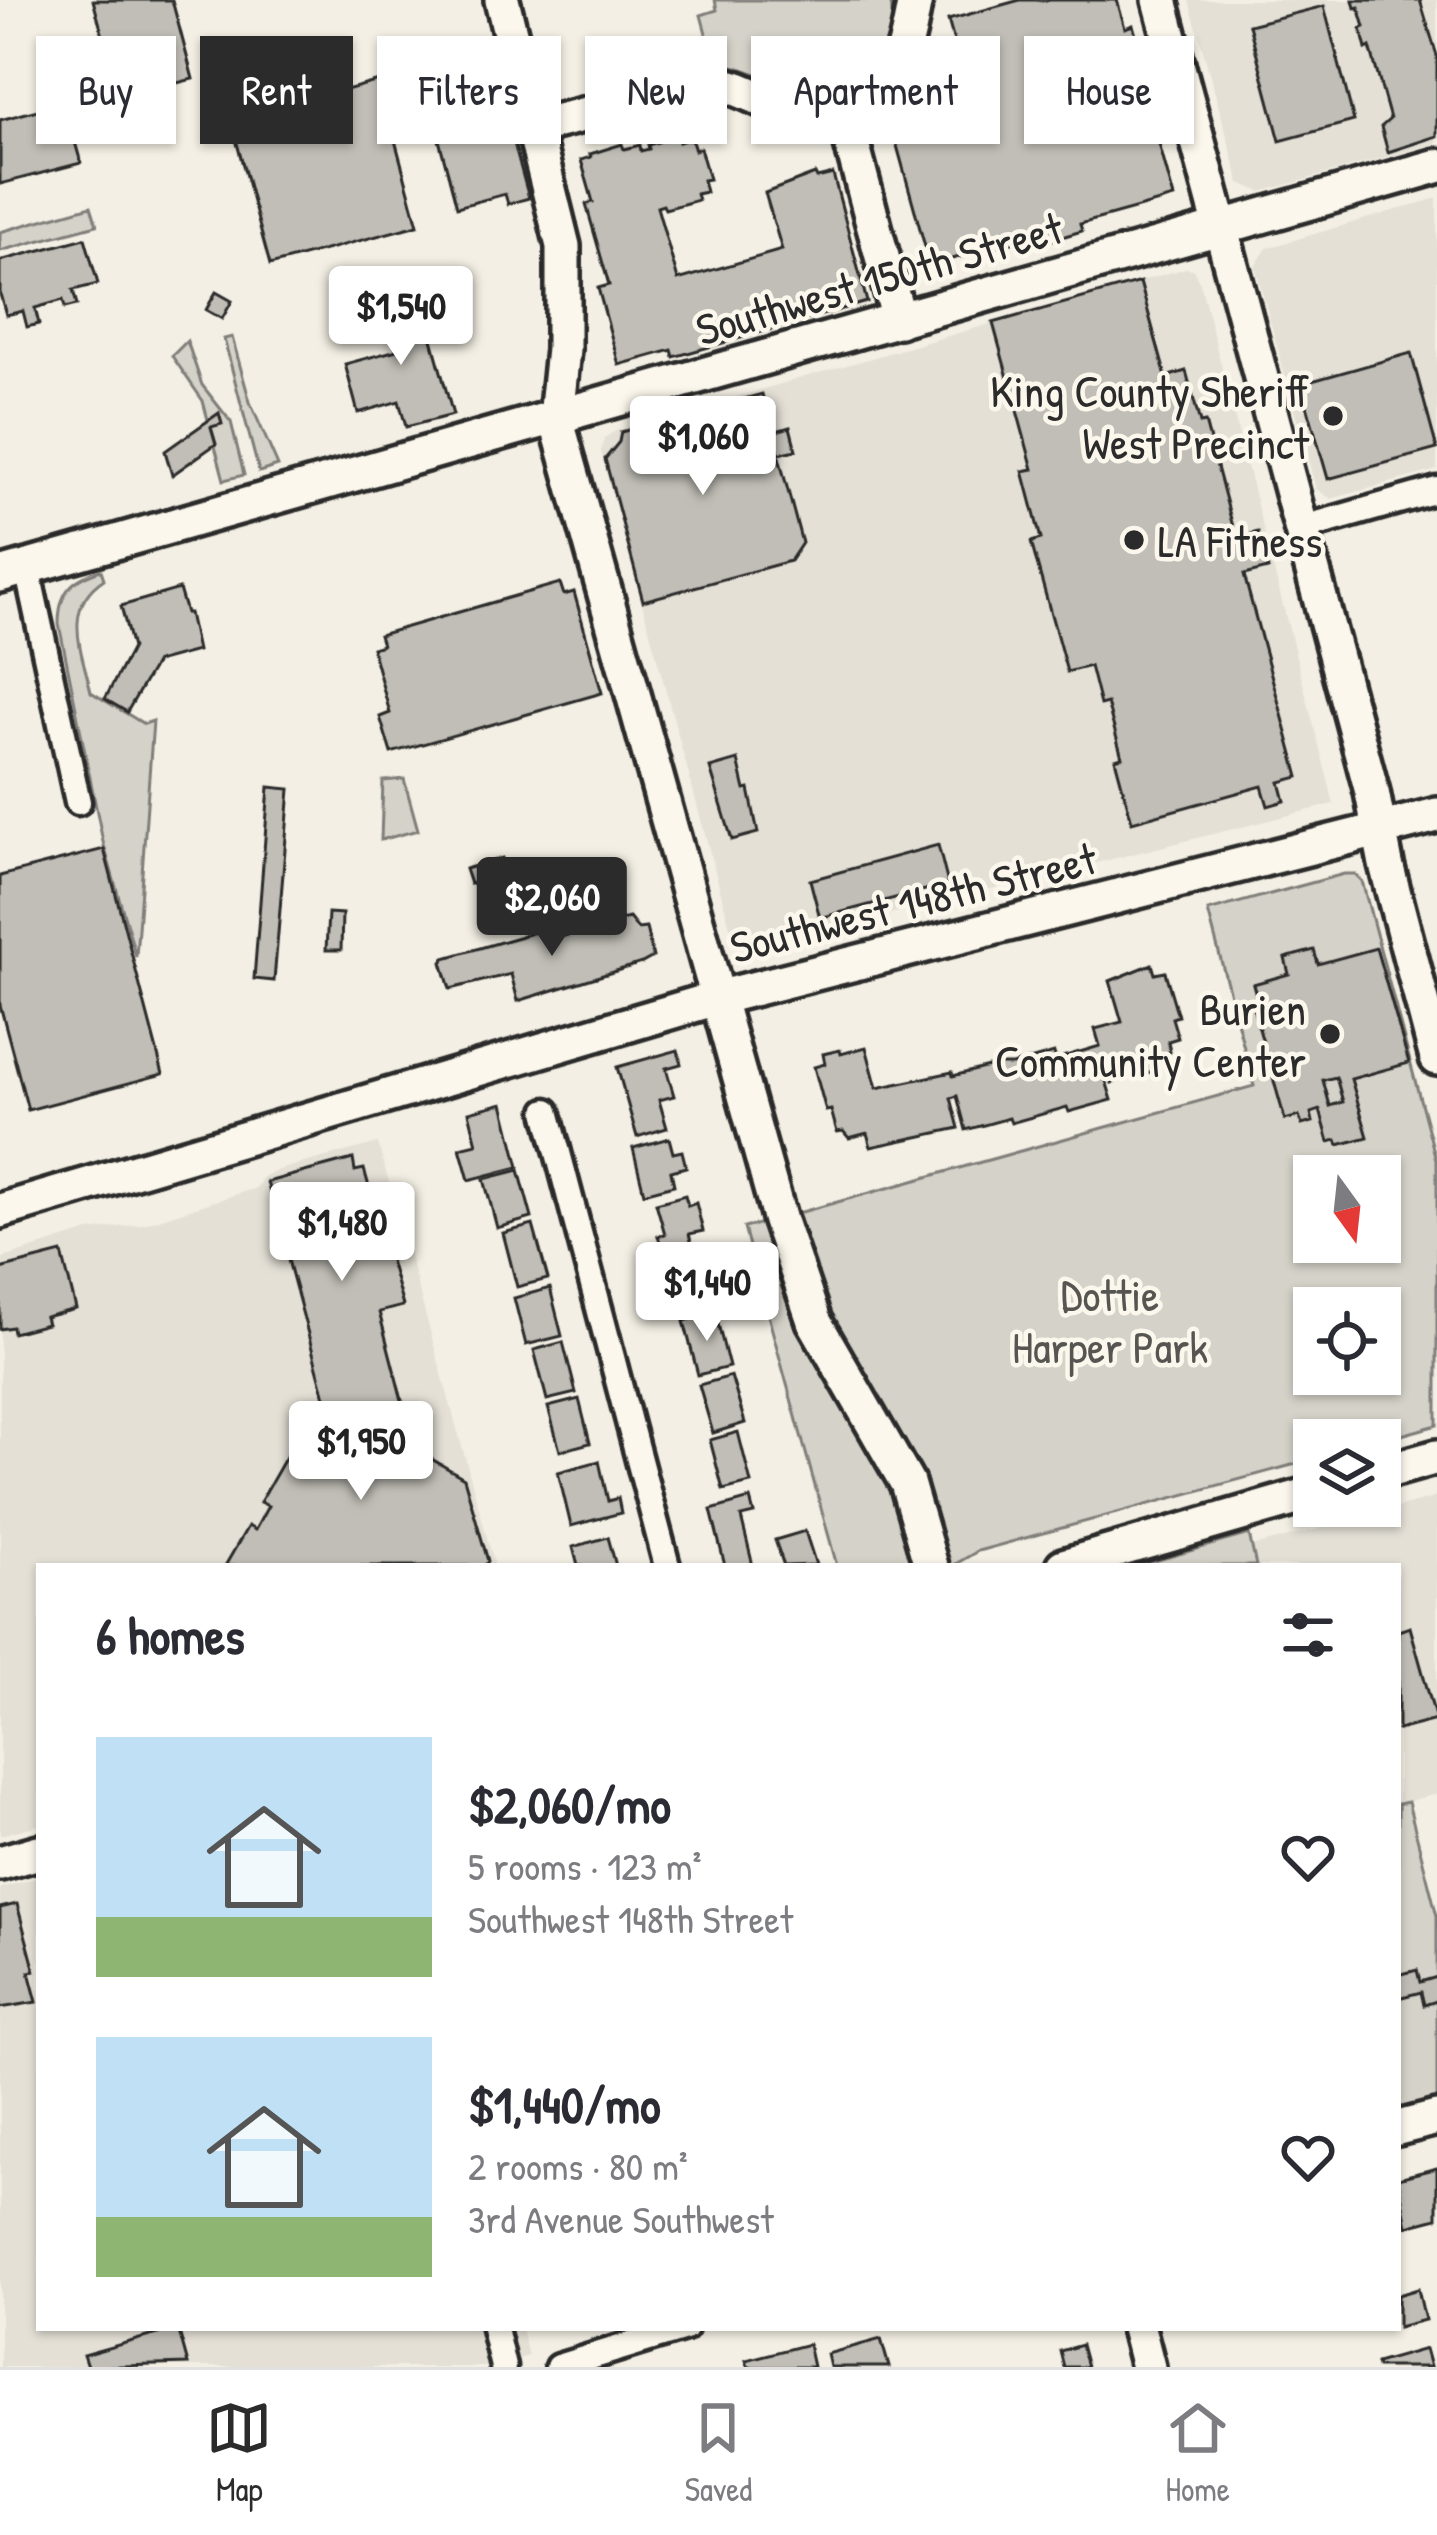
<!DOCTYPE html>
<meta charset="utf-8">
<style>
body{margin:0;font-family:"Patrick Hand",sans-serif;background:#f7f7f7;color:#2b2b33;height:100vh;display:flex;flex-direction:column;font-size:45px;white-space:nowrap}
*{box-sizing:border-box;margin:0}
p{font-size:39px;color:#7c7c81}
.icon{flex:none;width:66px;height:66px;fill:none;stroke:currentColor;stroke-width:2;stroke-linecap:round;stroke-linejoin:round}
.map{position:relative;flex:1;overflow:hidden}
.details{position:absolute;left:36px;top:1563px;width:1365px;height:768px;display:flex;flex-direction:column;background:#fff;border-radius:0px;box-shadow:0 3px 9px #0004}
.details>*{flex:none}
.hud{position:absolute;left:36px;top:36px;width:1365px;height:108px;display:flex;gap:24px}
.needle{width:78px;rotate:165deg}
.controls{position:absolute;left:1293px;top:1155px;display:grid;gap:24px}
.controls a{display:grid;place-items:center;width:108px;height:108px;border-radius:0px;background:#fff;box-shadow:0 3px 9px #0004;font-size:60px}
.price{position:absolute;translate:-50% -102px;padding:0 27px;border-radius:12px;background:#fff;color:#222;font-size:39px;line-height:78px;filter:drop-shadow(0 3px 6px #0008)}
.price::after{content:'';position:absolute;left:50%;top:72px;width:36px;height:27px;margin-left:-18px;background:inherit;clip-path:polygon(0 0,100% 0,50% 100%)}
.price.on{background:#2b2b2b;color:#fff}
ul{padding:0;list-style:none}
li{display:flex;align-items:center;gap:36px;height:300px;padding:0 60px}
li span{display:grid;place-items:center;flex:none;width:336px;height:240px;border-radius:0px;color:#555}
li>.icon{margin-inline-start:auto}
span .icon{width:144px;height:144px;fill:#fffc;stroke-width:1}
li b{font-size:51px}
h2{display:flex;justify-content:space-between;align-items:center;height:144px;padding:0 60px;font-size:51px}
.tag{padding:0 42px;border-radius:0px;background:#fff;box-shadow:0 3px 9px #0004;font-size:42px;line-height:108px}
.tag.on{background:#2b2b2b;color:#fff}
.menu{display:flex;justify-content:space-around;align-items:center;height:168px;border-top:3px solid #e1e1e2;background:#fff;font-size:33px;color:#7c7c81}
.menu a{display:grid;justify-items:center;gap:6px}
.menu .on{color:#2b2b2b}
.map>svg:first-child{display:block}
.built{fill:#e4e0d6}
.green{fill:#d5d2c9;stroke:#807e7a;stroke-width:3;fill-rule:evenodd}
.building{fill:#c0beb6;stroke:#2b2b2b;stroke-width:3;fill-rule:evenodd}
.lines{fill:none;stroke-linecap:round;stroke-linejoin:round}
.street-casing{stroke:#2b2b2b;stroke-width:33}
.secondary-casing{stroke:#2b2b2b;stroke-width:42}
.street{stroke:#fbf7ec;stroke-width:24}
.secondary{stroke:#fbf7ec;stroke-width:33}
.poi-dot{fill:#2b2b2b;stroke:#fbf7ec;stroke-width:4.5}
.labels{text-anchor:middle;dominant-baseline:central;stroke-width:9;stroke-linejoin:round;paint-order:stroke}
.street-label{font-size:45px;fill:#2b2b2b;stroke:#fbf7ec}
.poi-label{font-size:45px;fill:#2b2b2b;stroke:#fbf7ec;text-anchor:end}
.park-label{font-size:45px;fill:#565552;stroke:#fbf7ec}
</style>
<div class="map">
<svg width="1437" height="2367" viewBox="0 0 1437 2367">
<rect width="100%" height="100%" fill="#f3efe4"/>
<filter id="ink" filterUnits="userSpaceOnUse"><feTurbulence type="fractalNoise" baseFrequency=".00833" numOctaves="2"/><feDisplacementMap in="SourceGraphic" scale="24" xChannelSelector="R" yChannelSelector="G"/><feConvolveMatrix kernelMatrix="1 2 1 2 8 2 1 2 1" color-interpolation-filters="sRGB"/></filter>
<g filter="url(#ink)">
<g class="built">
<path d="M1189,0H1437V143L1261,192L1240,183Z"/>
<path d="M1437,198V470L1331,499L1316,489L1255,266L1267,248Z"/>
<path d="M1186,268L1193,269L1200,283L1334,804L753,948L734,941L601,452L604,439L613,432Z"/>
<path d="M378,1143L495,1566H39V1825L0,1835V1259L89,1231L143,1224L256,1188L263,1177L278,1170Z"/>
<path d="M1437,1497V1794L1398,1804V1566H1256L1251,1547Z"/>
<path d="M39,1877V2328H521L528,2356L492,2367H0V1888Z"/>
</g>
<g class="green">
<path d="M715,0H890C896,23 891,43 877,63C826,135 777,67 714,63L701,15L717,10Z"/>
<path d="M91,206L97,225L0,251V232Z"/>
<path d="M232,337L250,402L278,466L259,472L224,339Z"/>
<path d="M187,341L202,385L231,422L244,475L224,480L203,401L172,356Z"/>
<path d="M101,570L104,579C61,607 82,652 91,692L144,724L153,721L136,957L103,842L59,624C59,592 71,579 101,570Z"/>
<path d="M404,779L418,830L381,840L383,781Z"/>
<path d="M1344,874H1355L1362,881L1437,1163V1425L1380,1441L1314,1440V1459L978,1551L952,1566H837L744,1228L1254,1086L1208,911ZM1314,1176H1380V1242H1314ZM1314,1308H1380V1374H1314Z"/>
<path d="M1249,1534L1256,1566H1137Z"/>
<path d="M1408,1802L1437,1916V2099L1398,2110V1804Z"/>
</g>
<g class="building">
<path d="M93,0H172L193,79L157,88L159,97L142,101L140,93L120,98Z"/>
<path d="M1020,0H1117L1125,28L1133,25L1146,70L1139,71L1174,198L1080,224L1082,231L1021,249L1019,241L930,265L896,142L976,120L948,20Z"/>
<path d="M1353,0H1420L1437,56V136L1388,152L1381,127L1390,119L1370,47L1366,49L1361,29L1365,27L1359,7L1355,8Z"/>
<path d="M1324,6L1354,121L1280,141L1249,25Z"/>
<path d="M486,41L529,198L508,204L505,194L457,207L420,69L434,65L431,56Z"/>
<path d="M379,81L418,225L270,265L231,121Z"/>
<path d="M64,103L81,163L0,184V120Z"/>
<path d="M677,136L679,142L691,138L695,150L700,148L709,179L703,180L706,192L696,194L698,200L665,209L663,205L657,207L678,280L782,250L765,193L815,174L817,178L833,174L867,302L674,357L672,350L619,365L598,288L609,285L586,204L593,202L581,160L591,157L590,154L622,144L624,149L640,145L641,151L649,149L648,145Z"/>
<path d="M85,238L98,284L73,290L77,305L65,308L63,300L35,308L39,324L27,327L23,311L6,315L0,294V261Z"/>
<path d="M1140,282L1166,377L1186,371L1200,423L1205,422L1236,538L1258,532L1268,569L1244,575L1299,777L1280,782L1285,801L1268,806L1262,786L1132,822L1115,759L1122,757L1107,703L1100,705L1090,666L1067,672L1031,542L1041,539L1023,471L1033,469L993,323Z"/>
<path d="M216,292L232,301L222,319L206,310Z"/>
<path d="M422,303L453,415L406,427L399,401L358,413L345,364L397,350L391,331L356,341L350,322Z"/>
<path d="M1411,353L1437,449L1328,479L1301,384Z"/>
<path d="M762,394L802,543L790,561L643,601L605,459L619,442L621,432Z"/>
<path d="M219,413L222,424L211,427L216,444L172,475L165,451Z"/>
<path d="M790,427L796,450L779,454L773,432Z"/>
<path d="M560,583L564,595L574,592L602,693L391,753L380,717L390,713L372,648L382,645L379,635Z"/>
<path d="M179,589L186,613H189L197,651L156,662L127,712L105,699L132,648L121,606Z"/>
<path d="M738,760L745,790L749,789L758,833L732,840L710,768Z"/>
<path d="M269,787L290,789L274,981L254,979Z"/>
<path d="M938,845L948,884L820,918L810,880Z"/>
<path d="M104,849L163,1074L28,1110L0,1005V876Z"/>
<path d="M502,858L510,883L496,887L494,878L470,884L465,869Z"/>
<path d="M328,913L342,914L341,950H326Z"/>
<path d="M629,918L638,929L646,928L653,957L642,963L518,1001L511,974L450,989L442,962L445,958L539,931L546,941Z"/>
<path d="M1376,948L1409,1063L1351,1079L1368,1137L1339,1145L1337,1140L1329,1142L1320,1110L1311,1113L1313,1122L1302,1125L1299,1116L1285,1120L1252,1004L1258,1002L1253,984L1289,974L1285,958L1314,950L1318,964ZM1336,1077L1343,1102L1330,1106L1323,1080Z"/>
<path d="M1152,964L1155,974L1165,972L1178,1016L1172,1018L1178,1038L1168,1041L1170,1052L1153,1057L1157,1070L1112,1083L1109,1070L1103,1071L1112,1100L1069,1112L1067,1107L1011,1123L1009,1118L966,1130L957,1096L951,1098L959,1128L871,1147L867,1133L849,1138L843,1131L837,1132L831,1110L826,1111L814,1067L825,1064L823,1054L840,1050L841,1054L866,1047L877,1088L952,1072L953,1076L996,1065H1012L1054,1053L1056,1059L1100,1046L1095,1029L1122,1022L1110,981Z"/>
<path d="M678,1050L681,1064L666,1068L674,1096L659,1100L667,1128L637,1137L617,1067Z"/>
<path d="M503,1103L519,1167L469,1180L460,1148L477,1144L469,1112Z"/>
<path d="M669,1138L673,1153L682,1151L686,1167L671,1171L674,1185L644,1193L633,1148Z"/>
<path d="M353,1159L355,1171L364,1169L403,1306L379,1312L404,1408L386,1413L389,1427L381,1429L325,1397L267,1182Z"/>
<path d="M519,1170L532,1218L497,1228L484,1179Z"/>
<path d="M685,1195L688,1206L696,1203L703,1231L689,1234L693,1248L664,1256L658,1236L665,1234L656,1203Z"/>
<path d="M533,1225L548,1279L517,1287L503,1233Z"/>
<path d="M718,1252L727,1285L710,1289L714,1306L680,1315L668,1265Z"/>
<path d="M62,1253L76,1309L45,1317L47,1324L13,1333L12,1327L0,1329V1269Z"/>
<path d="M550,1288L562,1336L526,1345L514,1298Z"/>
<path d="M715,1312L729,1367L698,1375L684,1321Z"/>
<path d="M563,1342L576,1393L547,1400L534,1350Z"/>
<path d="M731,1376L745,1423L713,1433L699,1385Z"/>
<path d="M329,1399L464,1478L488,1561L485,1566H225L248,1526L255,1530L268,1506L260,1502L318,1401L326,1407Z"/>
<path d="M579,1399L590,1443L560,1451L548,1407Z"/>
<path d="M738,1432L751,1483L723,1490L710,1440Z"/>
<path d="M599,1461L608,1501L618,1498L621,1513L571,1526L558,1472Z"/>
<path d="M750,1499L754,1514L741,1517L753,1566H725L711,1510Z"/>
<path d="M805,1531L816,1565L784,1566L775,1540Z"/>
<path d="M608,1537L616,1566H578L573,1547Z"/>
<path d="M1410,1627L1436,1720L1398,1730V1631Z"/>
<path d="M17,1904L35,1971L29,1972L37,2002L0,2008V1908Z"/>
<path d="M1417,1970L1420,1982L1437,1977V2001L1424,2005L1421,1992L1398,1998V1975Z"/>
<path d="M1437,2168V2218L1407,2226L1398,2178Z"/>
<path d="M1418,2289L1425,2320L1398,2327V2295Z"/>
<path d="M178,2328L188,2364L87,2367L83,2355Z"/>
<path d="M881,2339L889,2367H830L827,2354Z"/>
<path d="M808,2344L813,2367H748L746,2360Z"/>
<path d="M1081,2345L1087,2367H1064L1060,2351Z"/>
<path d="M1425,2349L1430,2367H1377L1376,2363Z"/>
</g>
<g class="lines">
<g class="street-casing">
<g id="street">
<path d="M1300,529L1437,490"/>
<path d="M27,568L78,802"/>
<path d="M547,1111L667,1566"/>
<path d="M494,2328L503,2367"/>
<path d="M558,2367L685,2328"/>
</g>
</g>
<g class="secondary-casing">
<g id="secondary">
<path d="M502,0L563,246V349L556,418L780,1221L814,1321L907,1483L931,1566"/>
<path d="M1160,0L1372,792L1386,864L1437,1058"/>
<path d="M844,114L899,320"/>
<path d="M535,127L708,83C739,84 759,101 788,110C837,125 884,104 902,55C909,38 911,18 915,0"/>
<path d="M0,575L1437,166"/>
<path d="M0,1211L717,998L1437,815"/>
<path d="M1380,1473L1437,1457"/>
<path d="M1063,1566L1314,1493"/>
<path d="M0,1863L39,1852"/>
<path d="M1398,2128L1437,2118"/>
<path d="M1138,2328L1148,2367"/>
</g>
</g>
<use href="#street" class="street"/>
<use href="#secondary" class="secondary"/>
</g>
</g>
<g class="poi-dot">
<circle cx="1333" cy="416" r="12"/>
<circle cx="1134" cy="540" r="12"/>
<circle cx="1330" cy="1034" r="12"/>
</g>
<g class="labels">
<g class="street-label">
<text transform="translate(879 278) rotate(-16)">Southwest 150th Street</text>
<text transform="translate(913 902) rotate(-14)">Southwest 148th Street</text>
</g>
<g class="poi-label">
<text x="1309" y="390">King County Sheriff<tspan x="1309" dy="52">West Precinct</tspan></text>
<text x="1158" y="540" text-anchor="start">LA Fitness</text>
<text x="1306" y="1008">Burien<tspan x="1306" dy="52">Community Center</tspan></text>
</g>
<g class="park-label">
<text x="1110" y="1294">Dottie<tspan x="1110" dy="52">Harper Park</tspan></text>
</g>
</g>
</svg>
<div class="controls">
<a><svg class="needle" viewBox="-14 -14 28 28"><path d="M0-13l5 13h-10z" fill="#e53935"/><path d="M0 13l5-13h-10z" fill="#7c7c81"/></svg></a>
<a><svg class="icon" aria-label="locate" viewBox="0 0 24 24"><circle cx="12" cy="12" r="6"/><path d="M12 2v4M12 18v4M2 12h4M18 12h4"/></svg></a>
<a><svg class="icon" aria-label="layers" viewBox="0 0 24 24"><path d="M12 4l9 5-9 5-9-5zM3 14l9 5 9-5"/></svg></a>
</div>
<b class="price" style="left:401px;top:368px">$1,540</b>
<b class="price" style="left:703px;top:498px">$1,060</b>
<b class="price on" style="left:552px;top:959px">$2,060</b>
<b class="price" style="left:342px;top:1284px">$1,480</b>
<b class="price" style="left:707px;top:1344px">$1,440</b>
<b class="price" style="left:361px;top:1503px">$1,950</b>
<div class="hud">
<a class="tag">Buy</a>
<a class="tag on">Rent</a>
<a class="tag">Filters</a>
<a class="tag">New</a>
<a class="tag">Apartment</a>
<a class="tag">House</a>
</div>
<section class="details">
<h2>6 homes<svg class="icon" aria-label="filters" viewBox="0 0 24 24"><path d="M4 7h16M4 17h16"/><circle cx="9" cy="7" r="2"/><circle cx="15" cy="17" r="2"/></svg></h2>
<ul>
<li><span style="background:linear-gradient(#bfe0f5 75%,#8fb573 0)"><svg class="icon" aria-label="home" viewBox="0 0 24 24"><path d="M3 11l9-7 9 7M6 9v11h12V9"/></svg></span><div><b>$2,060/mo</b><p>5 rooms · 123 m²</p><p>Southwest 148th Street</p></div><svg class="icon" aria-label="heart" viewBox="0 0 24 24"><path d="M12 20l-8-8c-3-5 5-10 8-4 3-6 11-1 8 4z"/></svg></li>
<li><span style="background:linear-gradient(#bfe0f5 75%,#8fb573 0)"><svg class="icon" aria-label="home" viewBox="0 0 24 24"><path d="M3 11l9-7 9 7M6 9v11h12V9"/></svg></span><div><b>$1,440/mo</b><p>2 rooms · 80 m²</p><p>3rd Avenue Southwest</p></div><svg class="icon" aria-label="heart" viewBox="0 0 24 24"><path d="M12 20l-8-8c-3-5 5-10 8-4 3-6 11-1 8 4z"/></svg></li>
</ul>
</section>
</div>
<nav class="menu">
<a class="on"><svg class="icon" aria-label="map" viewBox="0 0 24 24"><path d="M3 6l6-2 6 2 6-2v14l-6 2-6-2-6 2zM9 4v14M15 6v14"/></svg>Map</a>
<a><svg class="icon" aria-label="saved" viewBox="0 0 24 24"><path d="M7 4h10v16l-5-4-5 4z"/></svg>Saved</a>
<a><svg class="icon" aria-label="home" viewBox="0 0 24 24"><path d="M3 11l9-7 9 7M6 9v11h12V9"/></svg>Home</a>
</nav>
